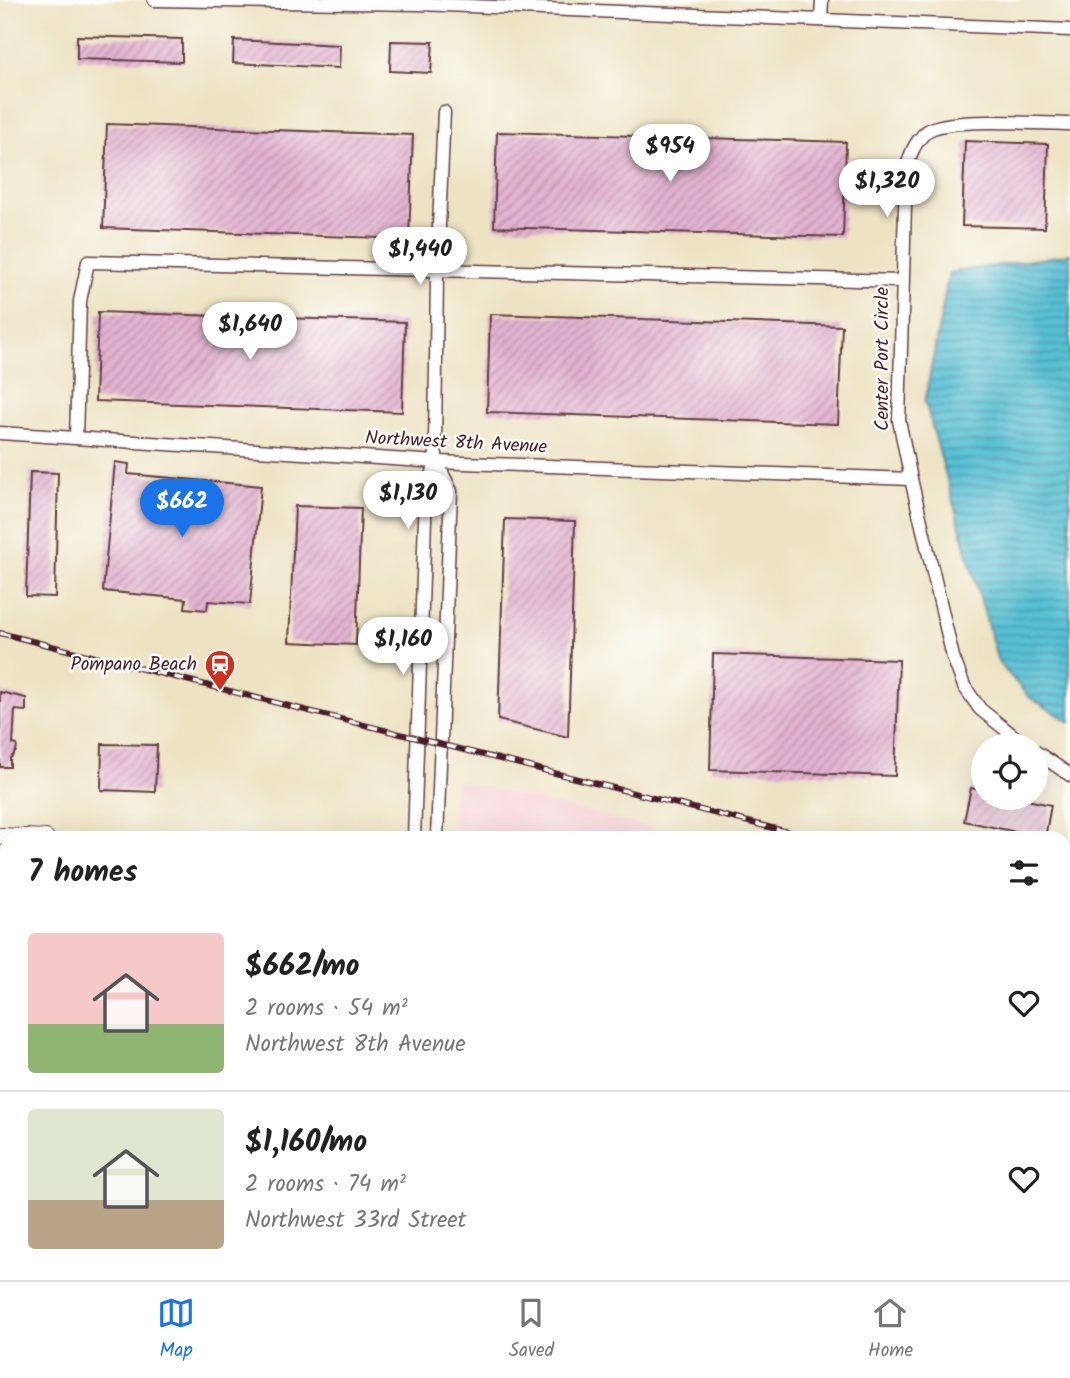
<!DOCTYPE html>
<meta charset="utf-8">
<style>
body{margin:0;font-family:Kalam,sans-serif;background:#f2f2f2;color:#222;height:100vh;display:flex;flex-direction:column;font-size:26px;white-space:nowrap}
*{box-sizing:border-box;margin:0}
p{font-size:23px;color:#767676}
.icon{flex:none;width:38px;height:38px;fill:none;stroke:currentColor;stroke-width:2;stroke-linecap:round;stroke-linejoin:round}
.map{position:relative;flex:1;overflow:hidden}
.panel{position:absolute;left:0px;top:831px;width:1071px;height:450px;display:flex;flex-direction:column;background:#fff;border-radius:21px 21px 0 0;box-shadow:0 7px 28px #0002}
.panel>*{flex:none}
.buttons{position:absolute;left:971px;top:733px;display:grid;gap:14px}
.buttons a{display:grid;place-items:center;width:77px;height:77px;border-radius:50%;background:#fff;box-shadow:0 7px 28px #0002;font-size:35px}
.price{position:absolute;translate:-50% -60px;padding:0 16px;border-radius:24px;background:#fff;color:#222;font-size:23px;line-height:46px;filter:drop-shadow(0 2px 4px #0008)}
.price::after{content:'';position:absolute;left:50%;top:42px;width:21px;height:16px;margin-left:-10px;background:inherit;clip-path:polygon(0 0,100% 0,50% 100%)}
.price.active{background:#1a73e8;color:#fff}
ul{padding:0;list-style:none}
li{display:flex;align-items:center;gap:21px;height:175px;padding:0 28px}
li+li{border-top:2px solid #e0e0e0}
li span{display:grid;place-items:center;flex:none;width:196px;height:140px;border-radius:7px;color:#555}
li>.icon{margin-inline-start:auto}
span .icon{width:84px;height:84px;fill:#fffc;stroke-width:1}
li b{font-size:30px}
h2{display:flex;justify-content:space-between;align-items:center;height:84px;padding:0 28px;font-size:30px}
.tabs{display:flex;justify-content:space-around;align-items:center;height:98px;border-top:2px solid #e0e0e0;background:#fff;font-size:19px;color:#767676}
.tabs a{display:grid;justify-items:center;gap:4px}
.tabs .active{color:#1a73e8}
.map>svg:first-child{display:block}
.built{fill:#f6cfd7}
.water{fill:url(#water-rules);stroke:#507080;stroke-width:2}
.building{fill:url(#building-hatch)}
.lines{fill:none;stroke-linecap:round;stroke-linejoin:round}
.minor-casing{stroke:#623c42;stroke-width:15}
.tertiary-casing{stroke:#623c42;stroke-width:18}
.minor{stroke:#fff;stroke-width:12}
.tertiary{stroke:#fff;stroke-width:16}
.rail-casing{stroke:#4a1f2b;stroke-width:6}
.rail{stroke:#fdfcf7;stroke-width:3.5;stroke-dasharray:10;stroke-linecap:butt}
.labels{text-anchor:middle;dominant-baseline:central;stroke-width:5;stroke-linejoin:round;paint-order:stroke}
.street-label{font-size:19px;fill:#4a1f2b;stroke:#fdfcf7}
.poi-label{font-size:19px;fill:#4a1f2b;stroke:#fdfcf7;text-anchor:end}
</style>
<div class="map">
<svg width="1070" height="1280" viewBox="0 0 1070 1280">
<defs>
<pattern id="water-rules" width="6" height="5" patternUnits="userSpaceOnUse" patternTransform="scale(1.75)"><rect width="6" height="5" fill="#57c0d4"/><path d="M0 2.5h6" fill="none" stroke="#4a9bac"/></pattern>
<pattern id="building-hatch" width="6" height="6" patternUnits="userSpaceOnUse" patternTransform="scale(1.75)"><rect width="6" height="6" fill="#e3b3d1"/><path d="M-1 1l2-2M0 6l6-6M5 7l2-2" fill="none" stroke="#ba91aa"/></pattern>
</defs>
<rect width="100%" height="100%" fill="#fdfcf7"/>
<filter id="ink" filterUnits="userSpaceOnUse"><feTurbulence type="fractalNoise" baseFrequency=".0143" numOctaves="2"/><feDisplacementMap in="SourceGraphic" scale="14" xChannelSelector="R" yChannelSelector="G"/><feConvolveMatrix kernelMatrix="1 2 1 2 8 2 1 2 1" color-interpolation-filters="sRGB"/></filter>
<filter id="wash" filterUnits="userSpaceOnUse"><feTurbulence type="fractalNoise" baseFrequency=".00686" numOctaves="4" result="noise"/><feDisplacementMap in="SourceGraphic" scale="28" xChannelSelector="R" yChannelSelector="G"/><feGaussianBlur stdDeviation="1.57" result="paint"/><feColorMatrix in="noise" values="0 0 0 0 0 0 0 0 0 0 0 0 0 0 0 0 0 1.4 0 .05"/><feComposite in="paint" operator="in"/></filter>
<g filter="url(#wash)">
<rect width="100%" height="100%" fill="#ede3c3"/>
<g class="built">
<path d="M455,780L693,838H452Z"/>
<path d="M1064,927L1070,928V1280H611L600,1274H1064Z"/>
</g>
<g class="water">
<path d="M1070,254V722L1029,697L998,662L925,401L949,273Z"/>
<path d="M0,900H7V1192L0,1207L8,1280H0Z"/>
</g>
<g id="blocks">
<g class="building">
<path d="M77,36L182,39V62L77,59Z"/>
<path d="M234,40L340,45L339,68L233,63Z"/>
<path d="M391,41L433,42L431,73L390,71Z"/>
<path d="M107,124L413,135L409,239L103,228Z"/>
<path d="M497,132L846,142L843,237L494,227Z"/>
<path d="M965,141L1048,144L1045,228L962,226Z"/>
<path d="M98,312L405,322L402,412L95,401Z"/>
<path d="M490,314L842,326L838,424L487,412Z"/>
<path d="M115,462L129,464L128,474L261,486L250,604L208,601L207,610L185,608L186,599L103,591Z"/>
<path d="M30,472L58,473L55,597L26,596Z"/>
<path d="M295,506L361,508L356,645L289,642Z"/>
<path d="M505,519L575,521L568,737L498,720Z"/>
<path d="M713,654L899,660L895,776L710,770Z"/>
<path d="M0,692L26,698V711L15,710L13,744L17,745L16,751L10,759V767H0Z"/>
<path d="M102,744L157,745L155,792L101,790Z"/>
<path d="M971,788L984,791V798H1017L1051,805L1045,838L964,821Z"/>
</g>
</g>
</g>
<g filter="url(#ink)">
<use href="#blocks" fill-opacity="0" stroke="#623c42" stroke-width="2"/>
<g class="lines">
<g class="minor-casing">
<g id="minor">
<path d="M154,0L419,4L1070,30"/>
<path d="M821,20L822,0"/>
<path d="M0,433L437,462L911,479"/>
<path d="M76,438L80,301L88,262L902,281"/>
<path d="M1026,746L980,709L964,686L953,657L911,479L899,420L906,170C910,155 914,143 926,132C945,116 1041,124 1070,124"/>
<path d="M1036,752L1070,775"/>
<path d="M414,838L426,490L437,462"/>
<path d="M437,838L451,491L437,462L435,448L437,271L444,112"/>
<path d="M410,1280V1274"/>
</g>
</g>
<g class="tertiary-casing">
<g id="tertiary">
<path d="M0,836L46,838"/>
<path d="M0,868H7"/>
<path d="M1064,1245L1070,1249"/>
<path d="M1062,1274L1070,1278"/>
</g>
</g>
<use href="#minor" class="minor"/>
<use href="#tertiary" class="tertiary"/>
<g class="rail-casing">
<g id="rail">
<path d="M0,633L812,838"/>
<path d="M1064,911L1070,913"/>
</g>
</g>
<use href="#rail" class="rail"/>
</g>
</g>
<defs>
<g id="station-pin" transform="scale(1.575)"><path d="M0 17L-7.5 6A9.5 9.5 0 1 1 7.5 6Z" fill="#c8321e" stroke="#fdfcf7"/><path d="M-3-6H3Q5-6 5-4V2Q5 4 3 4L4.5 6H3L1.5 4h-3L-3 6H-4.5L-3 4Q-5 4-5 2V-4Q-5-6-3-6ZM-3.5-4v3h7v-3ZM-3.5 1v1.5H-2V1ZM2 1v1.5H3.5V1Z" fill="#fff"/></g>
</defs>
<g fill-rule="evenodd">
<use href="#station-pin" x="220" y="665"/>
</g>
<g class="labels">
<g class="street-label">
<text transform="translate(883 359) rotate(-90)">Center Port Circle</text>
<text transform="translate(456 443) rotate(3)">Northwest 8th Avenue</text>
</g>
<g class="poi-label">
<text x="197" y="665">Pompano Beach</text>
</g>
</g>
</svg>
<div class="buttons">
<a><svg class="icon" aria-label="locate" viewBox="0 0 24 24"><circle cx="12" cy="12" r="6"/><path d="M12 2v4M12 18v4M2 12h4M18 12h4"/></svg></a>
</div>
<b class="price" style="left:670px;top:184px">$954</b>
<b class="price" style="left:887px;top:219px">$1,320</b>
<b class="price" style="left:420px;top:287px">$1,440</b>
<b class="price" style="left:250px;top:362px">$1,640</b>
<b class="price" style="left:408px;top:531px">$1,130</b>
<b class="price active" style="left:182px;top:539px">$662</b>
<b class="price" style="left:403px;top:677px">$1,160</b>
<section class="panel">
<h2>7 homes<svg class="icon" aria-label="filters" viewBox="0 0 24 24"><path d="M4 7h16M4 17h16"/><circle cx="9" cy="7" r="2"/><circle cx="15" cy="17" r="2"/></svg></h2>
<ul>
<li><span style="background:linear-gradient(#f6c9c9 65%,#8fb573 0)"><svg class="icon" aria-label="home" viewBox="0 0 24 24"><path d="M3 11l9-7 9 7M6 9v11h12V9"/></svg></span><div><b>$662/mo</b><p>2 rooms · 54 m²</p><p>Northwest 8th Avenue</p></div><svg class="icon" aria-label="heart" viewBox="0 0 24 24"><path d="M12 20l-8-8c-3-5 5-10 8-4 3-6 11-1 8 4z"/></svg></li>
<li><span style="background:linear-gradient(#dfe7d0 65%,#b9a48a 0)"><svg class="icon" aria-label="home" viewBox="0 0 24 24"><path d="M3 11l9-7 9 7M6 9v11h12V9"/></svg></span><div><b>$1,160/mo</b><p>2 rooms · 74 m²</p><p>Northwest 33rd Street</p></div><svg class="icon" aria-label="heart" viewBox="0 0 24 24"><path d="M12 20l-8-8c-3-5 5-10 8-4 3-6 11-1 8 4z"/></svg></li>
</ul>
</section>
</div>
<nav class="tabs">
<a class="active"><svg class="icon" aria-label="map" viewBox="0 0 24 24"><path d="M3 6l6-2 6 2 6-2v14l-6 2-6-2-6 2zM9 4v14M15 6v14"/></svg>Map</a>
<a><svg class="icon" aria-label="saved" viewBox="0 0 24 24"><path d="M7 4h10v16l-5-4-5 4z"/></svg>Saved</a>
<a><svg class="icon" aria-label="home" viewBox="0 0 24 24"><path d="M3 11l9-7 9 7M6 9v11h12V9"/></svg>Home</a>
</nav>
